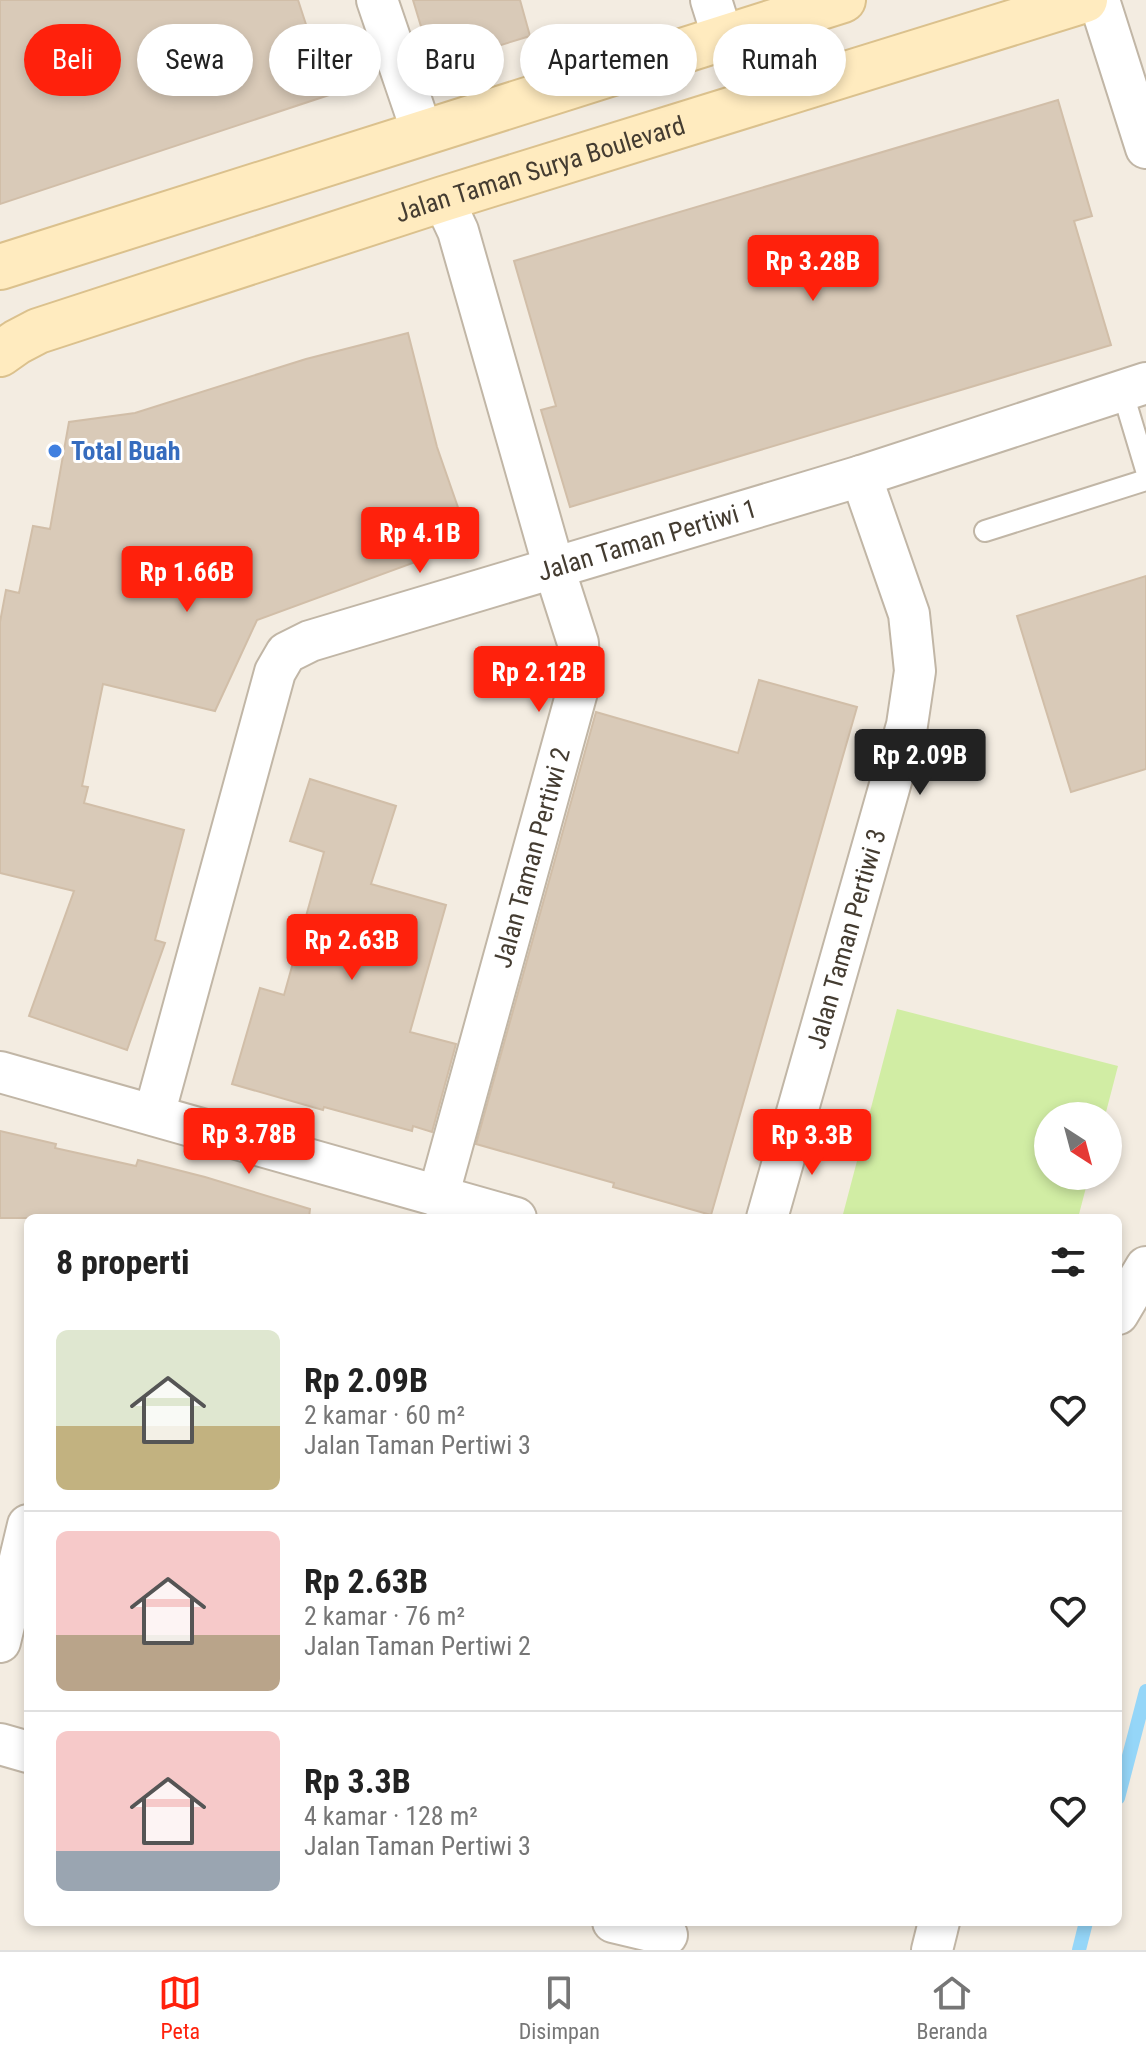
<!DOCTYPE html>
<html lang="id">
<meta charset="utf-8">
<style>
body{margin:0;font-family:"Roboto Condensed",sans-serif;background:#f6f6f6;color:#222;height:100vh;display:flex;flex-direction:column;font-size:30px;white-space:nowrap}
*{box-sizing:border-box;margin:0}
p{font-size:26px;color:#767676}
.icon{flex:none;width:44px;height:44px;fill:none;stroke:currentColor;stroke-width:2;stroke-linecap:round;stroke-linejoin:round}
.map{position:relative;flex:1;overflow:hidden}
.sheet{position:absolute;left:24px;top:1214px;width:1098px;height:712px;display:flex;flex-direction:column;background:#fff;border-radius:12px;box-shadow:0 4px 12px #0003}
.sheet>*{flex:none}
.banner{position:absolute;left:24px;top:24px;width:1098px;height:72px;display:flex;gap:16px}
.needle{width:52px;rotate:144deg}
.tools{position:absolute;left:1034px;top:1102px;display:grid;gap:16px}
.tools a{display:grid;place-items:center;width:88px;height:88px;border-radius:50%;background:#fff;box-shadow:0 4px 12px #0003;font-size:40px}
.price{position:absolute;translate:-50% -68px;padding:0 18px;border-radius:8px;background:#ff210c;color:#fff;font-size:26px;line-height:52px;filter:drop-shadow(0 2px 4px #0008)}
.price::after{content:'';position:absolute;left:50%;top:48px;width:24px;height:18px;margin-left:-12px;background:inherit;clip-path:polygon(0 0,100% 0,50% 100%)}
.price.on{background:#222;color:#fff}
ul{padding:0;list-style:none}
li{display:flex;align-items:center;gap:24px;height:200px;padding:0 32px}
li+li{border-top:2px solid #e0e0e0}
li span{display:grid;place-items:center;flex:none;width:224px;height:160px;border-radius:12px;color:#555}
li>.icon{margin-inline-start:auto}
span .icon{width:96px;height:96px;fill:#fffc;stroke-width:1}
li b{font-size:34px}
h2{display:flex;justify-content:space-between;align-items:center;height:96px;padding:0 32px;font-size:34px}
.tag{padding:0 28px;border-radius:36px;background:#fff;box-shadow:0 4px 12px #0003;font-size:28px;line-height:72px}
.tag.on{background:#ff210c;color:#fff}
.dock{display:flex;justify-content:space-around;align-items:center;height:112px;border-top:2px solid #e0e0e0;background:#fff;font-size:22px;color:#767676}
.dock a{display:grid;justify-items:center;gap:4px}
.dock .on{color:#ff210c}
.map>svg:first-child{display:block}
.green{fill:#d1eda4}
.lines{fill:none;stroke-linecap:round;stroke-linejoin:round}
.stream{stroke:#95d6f8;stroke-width:14}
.building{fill:#d9cab8;stroke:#d1bea8;stroke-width:2}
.lane-casing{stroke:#c1b6a6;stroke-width:24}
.street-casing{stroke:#c1b6a6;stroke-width:44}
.secondary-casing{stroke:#dbc18d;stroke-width:48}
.lane{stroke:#fff;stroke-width:20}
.street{stroke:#fff;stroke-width:40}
.secondary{stroke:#ffebbf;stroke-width:44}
.shop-dot{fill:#3f7fe0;stroke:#fff;stroke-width:3}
.labels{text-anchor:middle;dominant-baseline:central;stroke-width:6;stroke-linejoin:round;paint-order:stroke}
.street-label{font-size:26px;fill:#443c31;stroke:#fff}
.shop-label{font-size:26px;font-weight:bold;fill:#366cbe;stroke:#fff;text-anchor:start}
</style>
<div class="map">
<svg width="1146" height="1950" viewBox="0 0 1146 1950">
<rect width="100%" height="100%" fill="#f3ece1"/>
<path class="green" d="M897,1009L1118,1066L1105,1116H1048V1176H1089L1078,1218H842Z"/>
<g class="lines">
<g class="stream">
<path d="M1118,1798L1146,1691"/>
<path d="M1079,1950L1086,1922"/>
</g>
</g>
<g class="building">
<path d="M0,0H298L329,95L0,204Z"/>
<path d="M413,0H520L530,36L433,66Z"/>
<path d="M1058,100L1092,216L1074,221L1111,345L570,507L541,410L556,406L514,261Z"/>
<path d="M408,333L437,447L470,542L257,620L215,711L103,684L82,786L88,787L84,803L184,830L155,940L165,943L127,1050L29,1016L74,891L0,873V622L6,590L19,593L33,526L50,529L69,422L135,413L306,359Z"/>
<path d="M1146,576V769L1071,792L1017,616Z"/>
<path d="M759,680L857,707L711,1215L613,1187L614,1183L476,1144L596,712L738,753Z"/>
<path d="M310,779L396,806L371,884L446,905L410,1032L456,1044L432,1132L413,1126L412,1131L324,1107L323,1110L232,1084L260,988L284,995L324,852L290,841Z"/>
<path d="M0,1131L56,1144L55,1148L136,1166L138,1160L205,1177L310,1209L309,1218H0Z"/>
</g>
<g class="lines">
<g class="lane-casing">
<g id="lane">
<path d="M1122,390L1146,470"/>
<path d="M985,531L1146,480"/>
</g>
</g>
<g class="street-casing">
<g id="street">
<path d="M377,0L422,132"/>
<path d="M711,0L723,38"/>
<path d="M1099,0L1146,148"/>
<path d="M0,1072L516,1218"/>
<path id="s1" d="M154,1115L275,672L286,653L310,641L861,476L1146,383"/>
<path id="s2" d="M438,1197L580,681L578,643L554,568L458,231L443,199"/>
<path id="s3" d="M767,1218L907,725L915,671L909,614L861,476"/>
<path d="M1118,1314L1146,1267"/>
<path d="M0,1642L28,1525"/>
<path d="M0,1744L28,1752"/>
<path d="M613,1922L667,1935"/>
<path d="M932,1950L939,1922"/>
</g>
</g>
<g class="secondary-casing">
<g id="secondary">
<path d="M0,267L843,0"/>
<path id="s4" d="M0,354L17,342L38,331L443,199L1085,0"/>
</g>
</g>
<use href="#lane" class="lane"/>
<use href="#street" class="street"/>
<use href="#secondary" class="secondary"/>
</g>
<circle class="shop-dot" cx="55" cy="451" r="8"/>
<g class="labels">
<g class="street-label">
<text stroke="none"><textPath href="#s4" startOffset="572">Jalan Taman Surya Boulevard</textPath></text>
<text stroke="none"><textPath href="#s1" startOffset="860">Jalan Taman Pertiwi 1</textPath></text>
<text stroke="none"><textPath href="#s2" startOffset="352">Jalan Taman Pertiwi 2</textPath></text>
<text stroke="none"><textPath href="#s3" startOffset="290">Jalan Taman Pertiwi 3</textPath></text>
</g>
<g class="shop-label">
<text x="71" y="451">Total Buah</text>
</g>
</g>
</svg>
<div class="tools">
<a><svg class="needle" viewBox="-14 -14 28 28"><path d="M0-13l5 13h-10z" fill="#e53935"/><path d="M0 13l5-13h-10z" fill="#767676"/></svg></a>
</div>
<b class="price" style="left:813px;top:303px">Rp 3.28B</b>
<b class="price" style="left:420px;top:575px">Rp 4.1B</b>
<b class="price" style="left:187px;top:614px">Rp 1.66B</b>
<b class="price" style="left:539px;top:714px">Rp 2.12B</b>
<b class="price on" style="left:920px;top:797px">Rp 2.09B</b>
<b class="price" style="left:352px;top:982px">Rp 2.63B</b>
<b class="price" style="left:249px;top:1176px">Rp 3.78B</b>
<b class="price" style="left:812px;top:1177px">Rp 3.3B</b>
<div class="banner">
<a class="tag on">Beli</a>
<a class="tag">Sewa</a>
<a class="tag">Filter</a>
<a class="tag">Baru</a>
<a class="tag">Apartemen</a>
<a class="tag">Rumah</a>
</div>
<section class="sheet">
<h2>8 properti<svg class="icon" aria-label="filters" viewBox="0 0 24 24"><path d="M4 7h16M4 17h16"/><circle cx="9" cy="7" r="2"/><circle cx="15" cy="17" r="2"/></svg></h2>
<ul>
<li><span style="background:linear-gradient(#dfe7d0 60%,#c2b280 0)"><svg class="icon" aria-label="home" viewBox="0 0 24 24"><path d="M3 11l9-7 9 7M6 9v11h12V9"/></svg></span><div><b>Rp 2.09B</b><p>2 kamar · 60 m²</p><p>Jalan Taman Pertiwi 3</p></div><svg class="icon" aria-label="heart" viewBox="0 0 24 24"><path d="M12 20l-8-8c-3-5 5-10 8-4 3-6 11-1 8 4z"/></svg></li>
<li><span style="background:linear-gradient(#f6c9c9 65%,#b9a48a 0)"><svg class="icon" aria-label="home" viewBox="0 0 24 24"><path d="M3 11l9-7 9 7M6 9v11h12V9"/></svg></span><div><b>Rp 2.63B</b><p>2 kamar · 76 m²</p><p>Jalan Taman Pertiwi 2</p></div><svg class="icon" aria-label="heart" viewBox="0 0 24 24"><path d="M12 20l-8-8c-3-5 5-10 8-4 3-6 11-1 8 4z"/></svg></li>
<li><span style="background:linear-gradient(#f6c9c9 75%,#9aa5b1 0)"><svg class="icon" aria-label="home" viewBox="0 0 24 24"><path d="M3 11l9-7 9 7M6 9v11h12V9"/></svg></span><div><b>Rp 3.3B</b><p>4 kamar · 128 m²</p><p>Jalan Taman Pertiwi 3</p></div><svg class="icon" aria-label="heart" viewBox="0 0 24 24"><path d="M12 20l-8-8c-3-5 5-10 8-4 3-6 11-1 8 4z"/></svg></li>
</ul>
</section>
</div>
<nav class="dock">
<a class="on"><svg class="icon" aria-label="map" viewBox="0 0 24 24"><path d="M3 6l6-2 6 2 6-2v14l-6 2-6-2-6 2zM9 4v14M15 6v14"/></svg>Peta</a>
<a><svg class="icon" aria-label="saved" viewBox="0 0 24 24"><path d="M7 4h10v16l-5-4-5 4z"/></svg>Disimpan</a>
<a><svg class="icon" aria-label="home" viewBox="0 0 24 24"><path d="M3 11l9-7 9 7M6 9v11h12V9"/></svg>Beranda</a>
</nav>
